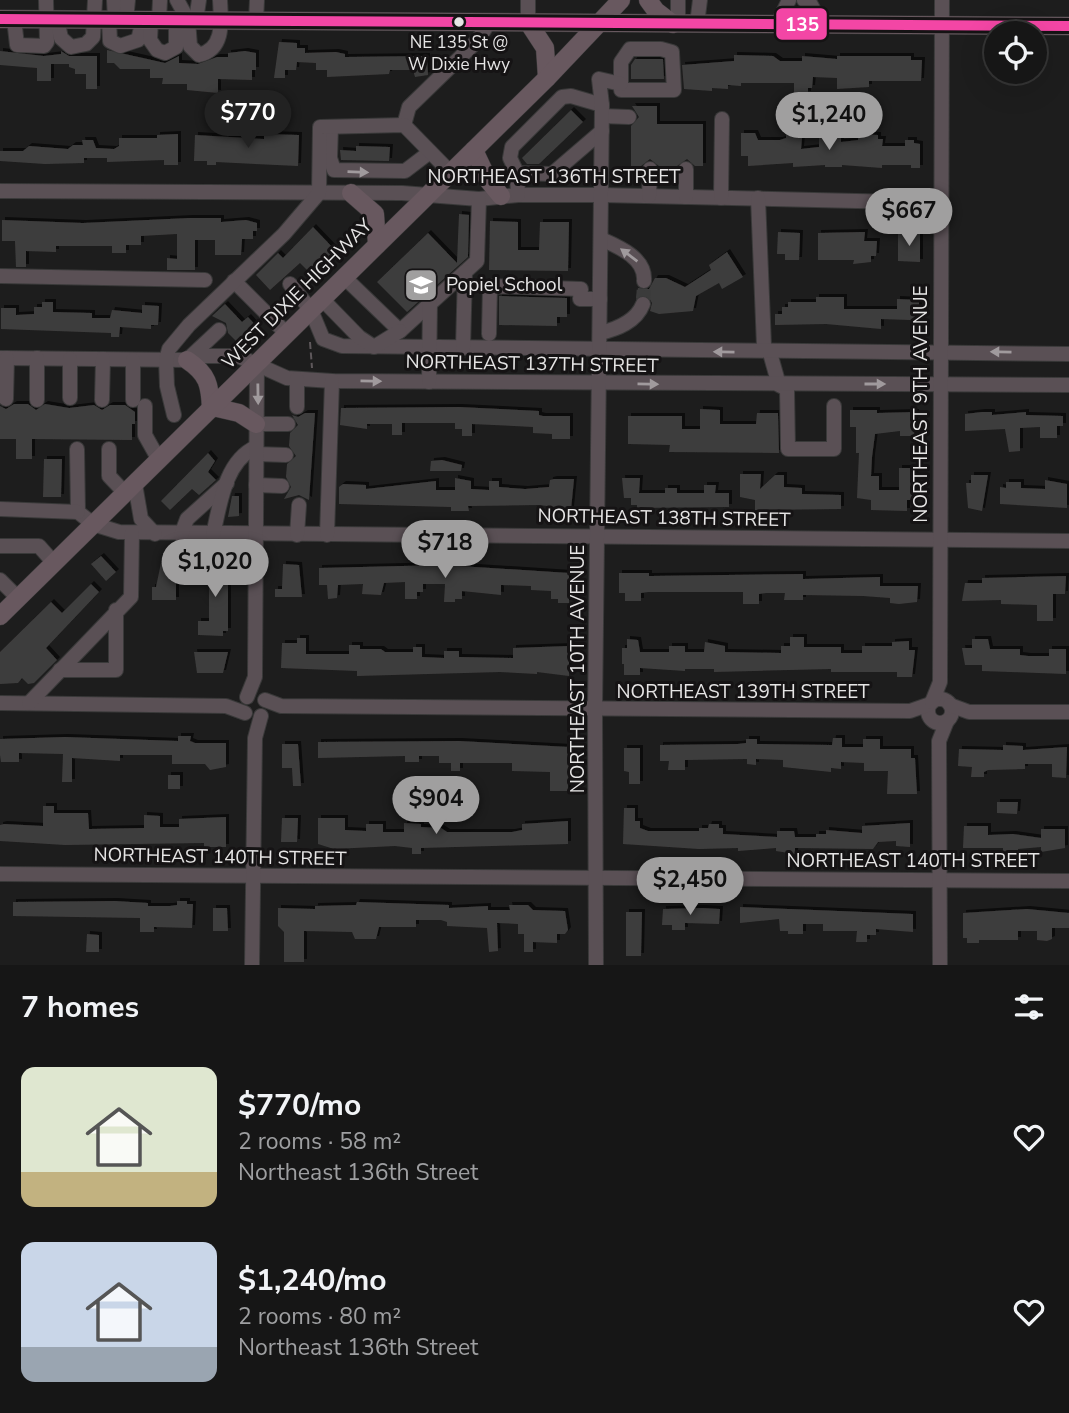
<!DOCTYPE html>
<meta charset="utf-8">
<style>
body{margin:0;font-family:"Nunito Sans",sans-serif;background:#232323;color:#f1f3f6;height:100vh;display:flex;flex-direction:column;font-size:26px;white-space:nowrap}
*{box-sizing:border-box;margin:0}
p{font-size:23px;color:#9e9fa1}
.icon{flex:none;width:38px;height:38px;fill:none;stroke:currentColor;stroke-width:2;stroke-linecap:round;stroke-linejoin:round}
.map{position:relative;height:965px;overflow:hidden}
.sheet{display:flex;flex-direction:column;background:#161616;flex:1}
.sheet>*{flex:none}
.controls{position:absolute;left:984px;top:21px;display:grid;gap:14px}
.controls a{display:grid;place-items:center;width:63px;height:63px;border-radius:50%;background:#161616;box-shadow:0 7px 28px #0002,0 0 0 2px #353535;font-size:35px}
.price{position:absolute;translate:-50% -60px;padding:0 16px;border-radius:24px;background:#a09f9f;color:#111;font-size:23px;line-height:46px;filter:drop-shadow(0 2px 4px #0008)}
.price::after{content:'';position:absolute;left:50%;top:42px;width:21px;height:16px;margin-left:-10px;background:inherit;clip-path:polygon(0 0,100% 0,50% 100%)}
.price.on{background:#222;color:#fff}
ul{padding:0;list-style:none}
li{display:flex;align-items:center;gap:21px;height:175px;padding:0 21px}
li span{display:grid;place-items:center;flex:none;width:196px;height:140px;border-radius:14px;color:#555}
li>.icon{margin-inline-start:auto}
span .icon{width:84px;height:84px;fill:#fffc;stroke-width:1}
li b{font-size:30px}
h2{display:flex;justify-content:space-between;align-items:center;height:84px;padding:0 21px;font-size:30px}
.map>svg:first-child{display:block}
.building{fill:#3e3d3d;filter:url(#shadow)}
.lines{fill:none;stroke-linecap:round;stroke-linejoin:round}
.minor-tunnel{stroke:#3b3b3b;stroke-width:14;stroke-dasharray:14 7;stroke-linecap:butt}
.minor-casing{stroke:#393939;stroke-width:16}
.major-casing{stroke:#393939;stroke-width:19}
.path{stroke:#5e585b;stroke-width:2;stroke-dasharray:7 3.5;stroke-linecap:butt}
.minor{stroke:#5a5055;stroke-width:14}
.major{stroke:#68585f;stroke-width:18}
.bus-1-casing{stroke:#151314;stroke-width:16}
.bus-1{stroke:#f346a5;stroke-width:10}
.oneway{fill:#a09a9d}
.bus-dot{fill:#e6e5e5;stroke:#151314;stroke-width:2.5}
.labels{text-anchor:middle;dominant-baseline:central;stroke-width:6;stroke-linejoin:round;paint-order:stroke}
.bus-label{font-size:17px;fill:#e6e5e5;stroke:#151314}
.street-label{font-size:19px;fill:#e6e5e5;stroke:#151314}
.poi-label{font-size:19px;fill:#e6e5e5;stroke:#151314;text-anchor:start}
.line-badge{stroke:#151314;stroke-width:2.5}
.badge-label{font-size:19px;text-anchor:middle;font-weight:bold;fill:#fff}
</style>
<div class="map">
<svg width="1069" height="965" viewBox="0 0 1069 965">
<defs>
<filter id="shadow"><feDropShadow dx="3" dy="-3" stdDeviation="0" flood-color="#0009"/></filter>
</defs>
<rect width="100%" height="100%" fill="#1d1d1d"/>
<g class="building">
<path d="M279,42L297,43V48H305V53L336,52L345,54V57L427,56L428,75L415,77L413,70H390L389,74L327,77V70H316V63L297,62L296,70H285V78H274Z"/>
<path d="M107,50L165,63L179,56V63L198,64L217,57H228V53L245,51L256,53V70H252V80L218,79V93L187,90V84H162L163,78H150V69H120L114,63H107Z"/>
<path d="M0,51L44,56L61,54V51L69,56H97V89H86V74H75V69L69,67V64H51V81H37V68L0,65Z"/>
<path d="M734,55L773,56L780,61H802V56L837,59V56H911V60H922L921,81H869V87L837,89V78L813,77L812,88H808V94L794,93V83H741V86L728,85V89L712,88V91L684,89L682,65L734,61Z"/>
<path d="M635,59H663L664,79H631V65Z"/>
<path d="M632,106H657V124H703V166H695L687,159L677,166H659L650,159L641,166H631V126L639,117Z"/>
<path d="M571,110L583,122L539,164H527L522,158Z"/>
<path d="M741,133H755L758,140H780L786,138V134H797V138H802L801,149L819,147V134H841V142L858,140V134L878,135V139H883L882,146H905V140H914V143L920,144V168H911V165H882V168L842,165V167H825V165L793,167V163L748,166V156H741Z"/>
<path d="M178,134V165H164V160L107,162V158H84V163L45,164L0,161V151H23L29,146L68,149L73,145H83L82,140H93L96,148L114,149L119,146V138H157V135Z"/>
<path d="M264,134L299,135L298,166L216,162V165H207V161H194L195,135L264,139Z"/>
<path d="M356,146L390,147L389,161L341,160L340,150L356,151Z"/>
<path d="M459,214L469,215L468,257L407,312L377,282L428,233L457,263Z"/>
<path d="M190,218H221V222L246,220L257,223V231H253V239H242L241,255H215V240H195V270H167V258L177,259V234L141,236V245H126V253H112V246H56V252L26,251V267H16L15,241H2V220L83,223Z"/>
<path d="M490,221L518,222V250H539L540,222H569L568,271L489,270Z"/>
<path d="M313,227L335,250L311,274L300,263L270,290L256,275L278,253L283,258Z"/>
<path d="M778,232L800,233L799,260H785V254H777Z"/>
<path d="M865,232L864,241H877L876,256H871V262L853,264L854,260H818V233Z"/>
<path d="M898,233L920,234V262L898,261Z"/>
<path d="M727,252L743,277L722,289L719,283L696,296L693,311L659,314L650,311L652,303L648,296L636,298L638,288L649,289L655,278H666L685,287L711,270L709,265Z"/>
<path d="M499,296L567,298V317H557V326L499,325Z"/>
<path d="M816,297H844V309H897V299L919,300V323H910V320L881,319V329L826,324L775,325V314H782V307H788V302H816Z"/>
<path d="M42,302H53V312L92,313V318H110L112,310L142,313V305L159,306L158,325H151V329L120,327L119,337H111V333L1,329V308H16V315L34,314V307H42Z"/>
<path d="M225,304L242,322L248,317L258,328L240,345L228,333L226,323L212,316Z"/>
<path d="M14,404H28L36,410L45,404L69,408L94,405L102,410L110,405H125L135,412V424H132V440L32,439V459H16V439H0V406L6,409Z"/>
<path d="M459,407L539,411V415L543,416H570V439H552V434L533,433V427L472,424V436H462V429H455V423H402V435H392V424H367V429L340,425L341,408Z"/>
<path d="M700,409L720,410V424H756L757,413H778L779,453L669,452L670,445L628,444V416H682V429H700Z"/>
<path d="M850,410H877V413L916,412L914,436H900V431L875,434L872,457L871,476H879V490H899V468H915L916,493L913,500H907V511L871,510V500L857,498L859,453H856V427H850Z"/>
<path d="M982,412H992V415L1026,412V415L1063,416V426H1057V438H1040V427L1020,428V451L1009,452L1005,429L965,431V414Z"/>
<path d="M305,413H315L309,500L299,495L284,499L291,487L286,477L287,464L296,456L289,446L290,433L298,425L292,415L298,417Z"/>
<path d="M208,453L215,461L208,472L216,480L199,495L192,489L170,510L161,501Z"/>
<path d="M44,459H62L61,497H43Z"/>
<path d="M442,460L462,465L461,471H430L431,461Z"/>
<path d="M740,474H761L760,489L775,475H784V487L802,488V494L841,495V509L755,510V500L740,497Z"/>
<path d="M971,475H988L982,511L968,508L966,483H971Z"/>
<path d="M455,478L471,481V489L489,490V481H499V487L525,489L549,487L550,480L554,479H574L571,509L539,505L468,506L469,511H451V507L339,504V487L343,484L366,485V489L436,481V490H455Z"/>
<path d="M622,478H640L639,493H665V488H677V493H704V485H716L715,493H729V507L637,508V505H631V498H624Z"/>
<path d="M1045,480L1067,484V508L1000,504V487L1006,488V482H1021V488L1045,489Z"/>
<path d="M232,496H239V516L228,517Z"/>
<path d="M101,556L116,572L106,581L91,564Z"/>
<path d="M161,563H176V600H152V587H156Z"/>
<path d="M198,563L228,564V631H223V636L198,635V621H209V582H198Z"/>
<path d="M283,564L299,565L302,597H275V589H282Z"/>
<path d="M444,565L569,573V603H558V599H551V591L531,590V586L501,585V595L462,591V599H455V602H444L445,584H423V592H417V599H405V582L384,583L381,595L362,594L363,584L338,585L337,598L328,599L327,585H319V568Z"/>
<path d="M619,573H649V576L803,574V579L880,577V586H918L917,602L899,604L890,603V598L863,596L803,595V600H784L785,593H766L759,594V604H743V592H648L641,593V601H625V593H619Z"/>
<path d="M1066,576L1065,594H1053V621H1037V605L1001,604V600L962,601L965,583H982V578Z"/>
<path d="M91,584L99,592L46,648L57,660L34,683L28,684L22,678L18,683L0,684V652L51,602L62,613Z"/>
<path d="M790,637H804V647H841V653H862V646H892V642L909,641V650H915L912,677H897V672H831V669L714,672V669H685V671L640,668V675H624V664H622V648H627V639L638,640L640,652H669V646H685V652H704L705,642L725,646V652L781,653V646H790Z"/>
<path d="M297,638H306V654H349V645H360V649H381L385,652H413V647H422V657L444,658V651H459V657L513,658V648L569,646V676L537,672V674L500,672L357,676V671L281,668L282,643H297Z"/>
<path d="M972,639H988L990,649H1020V655L1028,656H1049V649H1066V674L982,671V665H965L962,648H972Z"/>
<path d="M194,652H228L223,673H197Z"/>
<path d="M178,736H191L190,741L195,743H226V767L210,770L205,764H172V755H120V761L72,758V782H62L63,754L19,753V762H1L0,755V739L65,737L178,741Z"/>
<path d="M833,738H842V747H863V739H880V749H911V758H915L917,794H887L888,771H864V763L841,762V769L831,768V772L783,767V760L756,759V765L747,764V759L685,760V770H668L669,761H660V745L738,744L746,743V739H757V744L832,745Z"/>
<path d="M459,741L569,747L568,791H550V772L512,771V763H460V771H451V763H439V756H419V762H405V756L318,758V742Z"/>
<path d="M282,744H298L301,786H293L292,768H282Z"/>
<path d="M1003,745L1023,746V750L1067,747L1066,778L1052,777V764H1025V769L988,770L984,772V777H971L972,767L958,766L959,749L1003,750Z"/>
<path d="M624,748H640V784H629V772L624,771Z"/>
<rect x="168" y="775" width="12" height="14"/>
<path d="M997,802H1018L1017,814L997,813Z"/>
<path d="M43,806H54V813H88L89,829L144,828V815L160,816V827H179V819L226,817V847H204V843L65,845L0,841V825L4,824L43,826Z"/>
<path d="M624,808H635V821H640V828L648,831H699V828H708L709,824H719V828H723V834L777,837V831H794L795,837H816V834H826V830L862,833V826L910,823V847L896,846V841L878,842L873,849L795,848V854L776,851V848L738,851V848L699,849L623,844Z"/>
<path d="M282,818H298L297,842H281Z"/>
<path d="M318,818H345V830L366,831V824H383V832H404V823L421,824V827L441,828L447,832H512L522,830V824L568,821V844L421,848V854H412V848L395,846L334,849L318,844Z"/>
<path d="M964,826H988V835L1013,834L1041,838V829H1065V848L1041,852V847L1018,849V852H1003V848H963Z"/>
<path d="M115,901L148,903V906H170L177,905V901H187V904H193L192,928L154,927V932H140V918L13,916V902Z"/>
<path d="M357,902L449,905V908L488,906V910H510L509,905H528L533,910L565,911L568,930L565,934H557V943L533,942V952H524V934H518V924L497,923L498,951L489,952L487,928L447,926V922L441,920H416V927H379L376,939H355L352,932L304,931V962H284V932L278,926V908L315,909V906L356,905Z"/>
<path d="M740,907L913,914V932L876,929V935H867V942H856L857,931H823V924H803V934H788V931H780L779,919L740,923Z"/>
<path d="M213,908H227L228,931H213Z"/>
<path d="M702,908L720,909L719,924L685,923V930H672V925H662L663,909Z"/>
<path d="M1027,909L1069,913V928H1052V939L1047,941L1037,940V931H1018V940H979V943H967V938H963V913Z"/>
<path d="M626,912H642L641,956H626Z"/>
<path d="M87,934L99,935V952H86Z"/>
</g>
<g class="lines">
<path class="minor-tunnel" d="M643,304L644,281"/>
<g class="minor-casing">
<g id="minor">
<path d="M114,0L115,20"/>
<path d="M177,0L188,20L190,46L199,55C225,49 221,21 220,0"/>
<path d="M804,0L810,3L822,25"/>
<path d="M14,19L17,45L44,46L47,42L46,0"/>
<path d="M57,19L61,38L71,47L86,44L93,37L95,0"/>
<path d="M109,20L110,41L120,46L138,40L143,20"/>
<path d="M126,20L128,0"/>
<path d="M151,20L150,40L157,50L165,53L176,47V20"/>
<path d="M159,20L160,0"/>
<path d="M196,20L199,0"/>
<path d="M256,20L257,0"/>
<path d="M528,22V0"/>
<path d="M678,24V0"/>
<path d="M697,24L700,0"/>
<path d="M777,25L789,0"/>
<path d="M630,49H661L672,52L674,90H621V62Z"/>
<path d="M602,116L629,117"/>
<path d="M404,125L409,107L478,40L489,22"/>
<path d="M331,127L330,158L334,170L405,171L430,152"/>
<path d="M517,173L510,158L512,147L562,97L571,96L602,105"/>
<path d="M0,191L402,193L479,199L518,195H601L941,203"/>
<path d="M518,195L517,173L552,174L602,131"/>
<path d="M649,196L650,169"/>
<path d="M686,197V169"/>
<path d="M721,198L722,119"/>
<path d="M758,198L764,346L770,353L779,385L787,389L788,449H834V406"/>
<path d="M601,239C619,247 646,258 644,281"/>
<path d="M0,276L205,280"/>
<path d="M344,277L400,331L477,261L479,199"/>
<path d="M234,281L287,334"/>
<path d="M290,284L311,310L323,339L342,346L1069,354"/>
<path d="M322,299L359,337L374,347L400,331"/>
<path d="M600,333C617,329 636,322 643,304"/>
<path d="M489,334L490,286L581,289L580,299H600"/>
<path d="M463,348L465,272"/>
<path d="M0,358L187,360L200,356H238L287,378L332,381L1069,385"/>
<path d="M188,359L219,330"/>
<path d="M297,379V407"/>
<path d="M429,382L430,301"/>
<path d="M70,398V359"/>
<path d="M6,399L7,358"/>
<path d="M37,400V358"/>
<path d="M102,400L103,359"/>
<path d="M133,400V360"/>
<path d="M145,406V435L159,460"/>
<path d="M174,415L167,386L166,360L169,349L189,325L284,234L319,193L320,127L404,125L450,172"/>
<path d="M256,424H288"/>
<path d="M77,449L78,512L93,524L119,532L1069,541"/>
<path d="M109,449V476L125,493"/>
<path d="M256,454L286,455"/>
<path d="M135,484L141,519L155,534"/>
<path d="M256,485L282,486"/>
<path d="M0,509L78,512"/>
<path d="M181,535L187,519L227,483"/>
<path d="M213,535C220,504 225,461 256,447"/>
<path d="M297,535L299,505"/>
<path d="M327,535L332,381"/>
<path d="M0,546H39L54,563"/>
<path d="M0,580L18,598"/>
<path d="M60,670H116V610"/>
<path d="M247,697L255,677L257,364"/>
<circle cx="940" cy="711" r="12"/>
<path d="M265,700L281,706L910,711L930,704"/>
<path d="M932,702L940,682L942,0"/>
<path d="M0,703L226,706L245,713"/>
<path d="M29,703L131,597L132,533"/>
<path d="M950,705L969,712H1069"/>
<path d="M0,874L1069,881"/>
<path d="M252,965L255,738L261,716"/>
<path d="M596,965L595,711L602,105L599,79L621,84"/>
<path d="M940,965L939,741L947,721"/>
</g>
</g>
<g class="major-casing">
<g id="major">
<path d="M648,0L656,11L673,24"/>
<path d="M0,19L1069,26"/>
<path d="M528,22L545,48L547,78"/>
<path d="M474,150L488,180L501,196"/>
<path d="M351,193L375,214L377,245"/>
<path d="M187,360C208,374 210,385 211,409"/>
<path d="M213,407L239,413L256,424"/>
<path d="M0,616L547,78L621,0"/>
</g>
</g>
<path class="path" d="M310,342L312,368"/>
<use href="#minor" class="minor"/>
<use href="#major" class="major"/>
<g class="bus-1-casing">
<path id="bus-1" d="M0,19L1069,26"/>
</g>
<use href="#bus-1" class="bus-1"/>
</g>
<defs><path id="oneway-solid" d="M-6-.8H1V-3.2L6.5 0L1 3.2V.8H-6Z" transform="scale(1.75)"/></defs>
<g class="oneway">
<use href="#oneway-solid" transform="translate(358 172) rotate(2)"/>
<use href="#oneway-solid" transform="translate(629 255) rotate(-143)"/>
<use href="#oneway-solid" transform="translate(724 352) rotate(-179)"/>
<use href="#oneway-solid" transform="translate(1001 352) rotate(-179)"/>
<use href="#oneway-solid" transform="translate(371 381) rotate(1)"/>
<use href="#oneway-solid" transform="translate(648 384) rotate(1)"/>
<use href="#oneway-solid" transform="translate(875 384)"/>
<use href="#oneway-solid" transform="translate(258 394) rotate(89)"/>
</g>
<defs>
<g id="school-square" transform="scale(1.75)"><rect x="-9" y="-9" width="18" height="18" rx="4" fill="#a09f9f" stroke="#151314"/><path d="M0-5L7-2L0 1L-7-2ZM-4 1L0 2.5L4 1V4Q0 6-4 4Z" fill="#fff"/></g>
</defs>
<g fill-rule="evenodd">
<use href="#school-square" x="421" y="285"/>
</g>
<circle class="bus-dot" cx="459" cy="22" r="6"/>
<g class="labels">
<g class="bus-label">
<text x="459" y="42">NE 135 St @<tspan x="459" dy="22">W Dixie Hwy</tspan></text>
</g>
<g class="street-label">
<text x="554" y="177">NORTHEAST 136TH STREET</text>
<text transform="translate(297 294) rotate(-45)">WEST DIXIE HIGHWAY</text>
<text transform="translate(532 364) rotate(1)">NORTHEAST 137TH STREET</text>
<text transform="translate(921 404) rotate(-90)">NORTHEAST 9TH AVENUE</text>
<text transform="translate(664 518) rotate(1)">NORTHEAST 138TH STREET</text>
<text transform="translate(578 669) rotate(-90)">NORTHEAST 10TH AVENUE</text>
<text x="743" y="692">NORTHEAST 139TH STREET</text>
<text transform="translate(220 857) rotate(1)">NORTHEAST 140TH STREET</text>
<text x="913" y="861">NORTHEAST 140TH STREET</text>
</g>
<g class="poi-label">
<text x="446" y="285">Popiel School</text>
</g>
</g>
<rect class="line-badge" x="775" y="7" width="53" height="34" rx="7" fill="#f346a5"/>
<g class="badge-label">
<text x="802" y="31">135</text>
</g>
</svg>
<div class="controls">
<a><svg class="icon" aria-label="locate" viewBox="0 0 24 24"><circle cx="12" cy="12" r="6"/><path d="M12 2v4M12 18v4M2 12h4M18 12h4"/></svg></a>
</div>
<b class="price on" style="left:248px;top:150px">$770</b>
<b class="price" style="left:829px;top:152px">$1,240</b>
<b class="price" style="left:909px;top:248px">$667</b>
<b class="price" style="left:445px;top:580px">$718</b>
<b class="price" style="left:215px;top:599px">$1,020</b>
<b class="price" style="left:436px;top:836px">$904</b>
<b class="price" style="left:690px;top:917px">$2,450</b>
</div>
<section class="sheet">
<h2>7 homes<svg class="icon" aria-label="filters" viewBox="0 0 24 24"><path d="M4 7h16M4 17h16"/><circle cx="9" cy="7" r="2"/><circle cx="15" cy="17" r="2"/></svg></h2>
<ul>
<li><span style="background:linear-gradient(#dfe7d0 75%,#c2b280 0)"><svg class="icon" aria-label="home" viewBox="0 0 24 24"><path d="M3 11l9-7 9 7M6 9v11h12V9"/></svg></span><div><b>$770/mo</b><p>2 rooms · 58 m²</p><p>Northeast 136th Street</p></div><svg class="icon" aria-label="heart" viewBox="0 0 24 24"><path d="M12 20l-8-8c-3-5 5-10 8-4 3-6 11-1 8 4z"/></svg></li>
<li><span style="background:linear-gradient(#c9d6e8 75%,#9aa5b1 0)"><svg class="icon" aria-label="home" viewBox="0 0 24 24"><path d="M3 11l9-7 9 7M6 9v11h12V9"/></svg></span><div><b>$1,240/mo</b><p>2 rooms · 80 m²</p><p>Northeast 136th Street</p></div><svg class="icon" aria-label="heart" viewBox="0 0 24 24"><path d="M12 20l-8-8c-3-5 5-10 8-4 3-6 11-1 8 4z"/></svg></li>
</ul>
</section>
